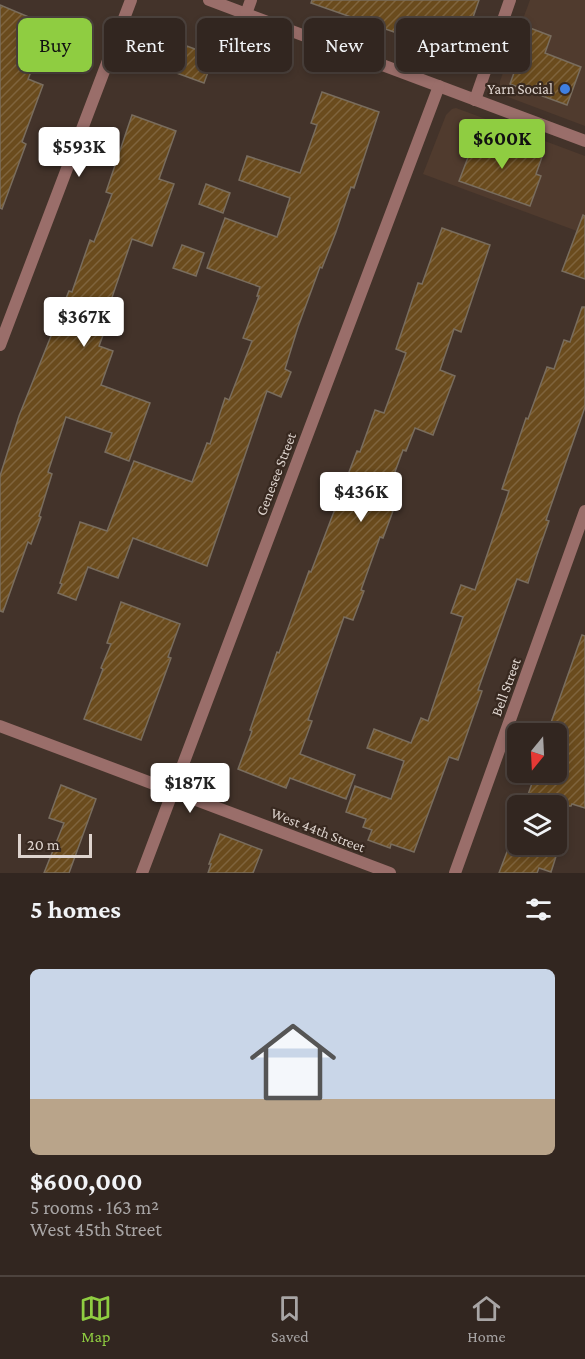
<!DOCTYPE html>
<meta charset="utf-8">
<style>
body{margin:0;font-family:"Crimson Pro",serif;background:#3a2e29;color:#f1f3f6;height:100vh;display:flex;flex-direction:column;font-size:22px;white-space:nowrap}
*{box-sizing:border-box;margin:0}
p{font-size:20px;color:#a8a5a5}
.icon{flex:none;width:33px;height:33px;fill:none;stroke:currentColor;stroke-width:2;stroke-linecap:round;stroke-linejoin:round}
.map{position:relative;height:873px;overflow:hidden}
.panel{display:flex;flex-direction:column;background:#322620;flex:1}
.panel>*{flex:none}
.top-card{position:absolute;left:18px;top:18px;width:549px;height:54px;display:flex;gap:12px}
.needle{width:39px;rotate:198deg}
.controls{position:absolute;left:507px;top:723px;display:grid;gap:12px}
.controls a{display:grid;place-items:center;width:60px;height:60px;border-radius:9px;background:#322620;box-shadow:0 3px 9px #0003,0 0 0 2px #4d433e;font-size:30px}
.scale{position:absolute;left:18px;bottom:15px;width:74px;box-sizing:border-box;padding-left:6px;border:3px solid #ded4ce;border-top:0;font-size:16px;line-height:21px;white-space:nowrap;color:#ded4ce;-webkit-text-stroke:4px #382920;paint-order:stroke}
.price{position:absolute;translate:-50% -51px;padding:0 14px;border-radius:6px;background:#fff;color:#222;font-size:20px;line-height:39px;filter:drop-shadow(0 2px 3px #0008)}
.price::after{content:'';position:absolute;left:50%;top:36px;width:18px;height:14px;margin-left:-9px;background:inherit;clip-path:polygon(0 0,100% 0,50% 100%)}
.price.current{background:#8fcd41;color:#111}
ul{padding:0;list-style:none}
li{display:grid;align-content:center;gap:12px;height:318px;padding:0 30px}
li span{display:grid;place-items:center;height:186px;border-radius:9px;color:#555}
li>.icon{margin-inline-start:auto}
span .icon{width:108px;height:108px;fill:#fffc;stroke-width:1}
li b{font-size:26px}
h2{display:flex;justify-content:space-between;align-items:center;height:72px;padding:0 30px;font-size:26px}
.pill{padding:0 21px;border-radius:9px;background:#322620;box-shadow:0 3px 9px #0003,0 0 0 2px #4d433e;font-size:21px;line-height:54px}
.pill.current{background:#8fcd41;color:#111}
.dock{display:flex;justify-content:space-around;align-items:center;height:84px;border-top:2px solid #4d433e;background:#322620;font-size:16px;color:#a8a5a5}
.dock a{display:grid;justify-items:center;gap:3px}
.dock .current{color:#8fcd41}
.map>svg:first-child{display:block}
.built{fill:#503b2e}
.building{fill:url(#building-hatch);stroke:#796d5e;stroke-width:1.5}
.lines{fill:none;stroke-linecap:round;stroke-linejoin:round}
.minor{stroke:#9a6e6a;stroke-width:12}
.shop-dot{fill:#3f7fe0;stroke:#382920;stroke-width:2}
.labels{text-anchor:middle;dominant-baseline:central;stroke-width:4.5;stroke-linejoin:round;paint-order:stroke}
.poi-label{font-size:15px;fill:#ded4ce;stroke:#382920;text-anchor:end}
.street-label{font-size:15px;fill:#ded4ce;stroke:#382920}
</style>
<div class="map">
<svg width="585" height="873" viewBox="0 0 585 873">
<defs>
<pattern id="building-hatch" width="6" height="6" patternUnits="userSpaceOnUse" patternTransform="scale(1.5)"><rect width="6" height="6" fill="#6a4b1d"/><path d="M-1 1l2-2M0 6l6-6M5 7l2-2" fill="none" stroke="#7f643d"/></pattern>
</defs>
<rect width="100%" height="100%" fill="#43332a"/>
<g class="built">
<path d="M530,0H585V126L503,95L500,92V81Z"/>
<path d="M456,108L585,156V234L423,174L446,115L452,109Z"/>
</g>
<g class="building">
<path d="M312,0H479L460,55L311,3Z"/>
<path d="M0,5L50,26L28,79L43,85L22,142L26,144L2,209L0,208Z"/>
<path d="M530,28L551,36L545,53L581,67L567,105L510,84Z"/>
<path d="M162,37L214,56L204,83L152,64Z"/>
<path d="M322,92L379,112L354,188L351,187L336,232L322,268L320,267L298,327L285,369L291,372L281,397L267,391L207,566L133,538L118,578L88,567L76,600L58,593L62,584L60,583L80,522L107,531L134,461L192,482L207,443L210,444L225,398L229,400L252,341L243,338L259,296H257L260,287L207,268L225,218L277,237L290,198L239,180L247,156L300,173L317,125L311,123Z"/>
<path d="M132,115L176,131L159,179L174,184L152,246L132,239L109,306L113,308L99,346L113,351L101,385L150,403L129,461L105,452L112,433L66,417L48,472L52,474L39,516L41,517L31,544L28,542L3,612L0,611V476L19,416L69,291L72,292L90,240L94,242L112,194L106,192Z"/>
<path d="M477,134L542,157L536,174L541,176L530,206L459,181Z"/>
<path d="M206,184L230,193L223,213L199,204Z"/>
<path d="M583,215L585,216V279L562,271Z"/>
<path d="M442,228L490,245L461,332L454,329L440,370L455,376L433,435L415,428L406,451L403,450L382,507L393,511L383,538L380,537L361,590L364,591L353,620L344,617L308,720L312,721L300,754L355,775L346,799L290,778L286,788L238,769L252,731L250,730L277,652L279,653L309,571L311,572L357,451L360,452L375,410L384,413L406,353L396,349L418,283L422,284Z"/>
<path d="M182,245L204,253L196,276L173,268Z"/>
<path d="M582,307H585V407L546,520L549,521L537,555L528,583L517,579L478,690L482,691L458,760L449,757L414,852L391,844L390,848L368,840L372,830L363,827L366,819L346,812L355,786L391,799L404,761L367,748L374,729L411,743L421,718L428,721L463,617L451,613L461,585L475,590L509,491L502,489L526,418L528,419L547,367L554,369L564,340L570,342Z"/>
<path d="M121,602L180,624L168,657L171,658L141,740L84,719L103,669L101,668L111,644L107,643Z"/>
<path d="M582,635L585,636V808L572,804L571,806H524L536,772H556V734H547Z"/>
<path d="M61,785L96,799L69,873H44L64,823L49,818Z"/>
<path d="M220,834L262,850L253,873H208L211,864H209Z"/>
<path d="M510,844H560L551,872L539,868L537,873H499Z"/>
</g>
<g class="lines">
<g class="minor">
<path d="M209,0L585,141"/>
<path d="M246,14L251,0"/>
<path d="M475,100L510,0"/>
<path d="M0,345L131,0"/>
<path d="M0,726L390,873"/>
<path d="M142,873L439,86"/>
<path d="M455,873L585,511"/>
</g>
</g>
<circle class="shop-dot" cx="565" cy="89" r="6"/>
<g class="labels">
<g class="poi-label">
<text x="553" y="89">Yarn Social</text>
</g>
<g class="street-label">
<text transform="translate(276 474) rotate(-69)">Genesee Street</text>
<text transform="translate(506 687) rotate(-70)">Bell Street</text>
<text transform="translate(318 830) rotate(21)">West 44th Street</text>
</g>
</g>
</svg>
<div class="controls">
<a><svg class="needle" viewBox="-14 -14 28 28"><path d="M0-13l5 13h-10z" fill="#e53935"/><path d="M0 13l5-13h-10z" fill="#a8a5a5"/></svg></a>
<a><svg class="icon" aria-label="layers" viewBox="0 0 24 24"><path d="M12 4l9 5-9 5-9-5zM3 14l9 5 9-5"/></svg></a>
</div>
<div class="scale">20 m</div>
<b class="price current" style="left:502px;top:170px">$600K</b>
<b class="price" style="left:79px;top:178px">$593K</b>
<b class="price" style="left:84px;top:348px">$367K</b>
<b class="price" style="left:361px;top:523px">$436K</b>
<b class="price" style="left:190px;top:814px">$187K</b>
<div class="top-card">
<a class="pill current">Buy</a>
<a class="pill">Rent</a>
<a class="pill">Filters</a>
<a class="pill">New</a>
<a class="pill">Apartment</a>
</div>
</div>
<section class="panel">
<h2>5 homes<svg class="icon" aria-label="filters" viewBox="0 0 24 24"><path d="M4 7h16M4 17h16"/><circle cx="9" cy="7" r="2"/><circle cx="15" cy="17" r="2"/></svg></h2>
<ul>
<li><span style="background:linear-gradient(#c9d6e8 70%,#b9a48a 0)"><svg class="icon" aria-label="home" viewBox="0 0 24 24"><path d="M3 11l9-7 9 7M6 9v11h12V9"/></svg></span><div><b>$600,000</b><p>5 rooms · 163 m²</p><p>West 45th Street</p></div></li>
</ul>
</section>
<nav class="dock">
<a class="current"><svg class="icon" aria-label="map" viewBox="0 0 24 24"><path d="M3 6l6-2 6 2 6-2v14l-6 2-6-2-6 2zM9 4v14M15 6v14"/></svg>Map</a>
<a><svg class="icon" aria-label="saved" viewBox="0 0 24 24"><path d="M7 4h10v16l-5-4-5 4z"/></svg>Saved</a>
<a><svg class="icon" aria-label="home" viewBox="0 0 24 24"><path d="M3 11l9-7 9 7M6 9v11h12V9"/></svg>Home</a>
</nav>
